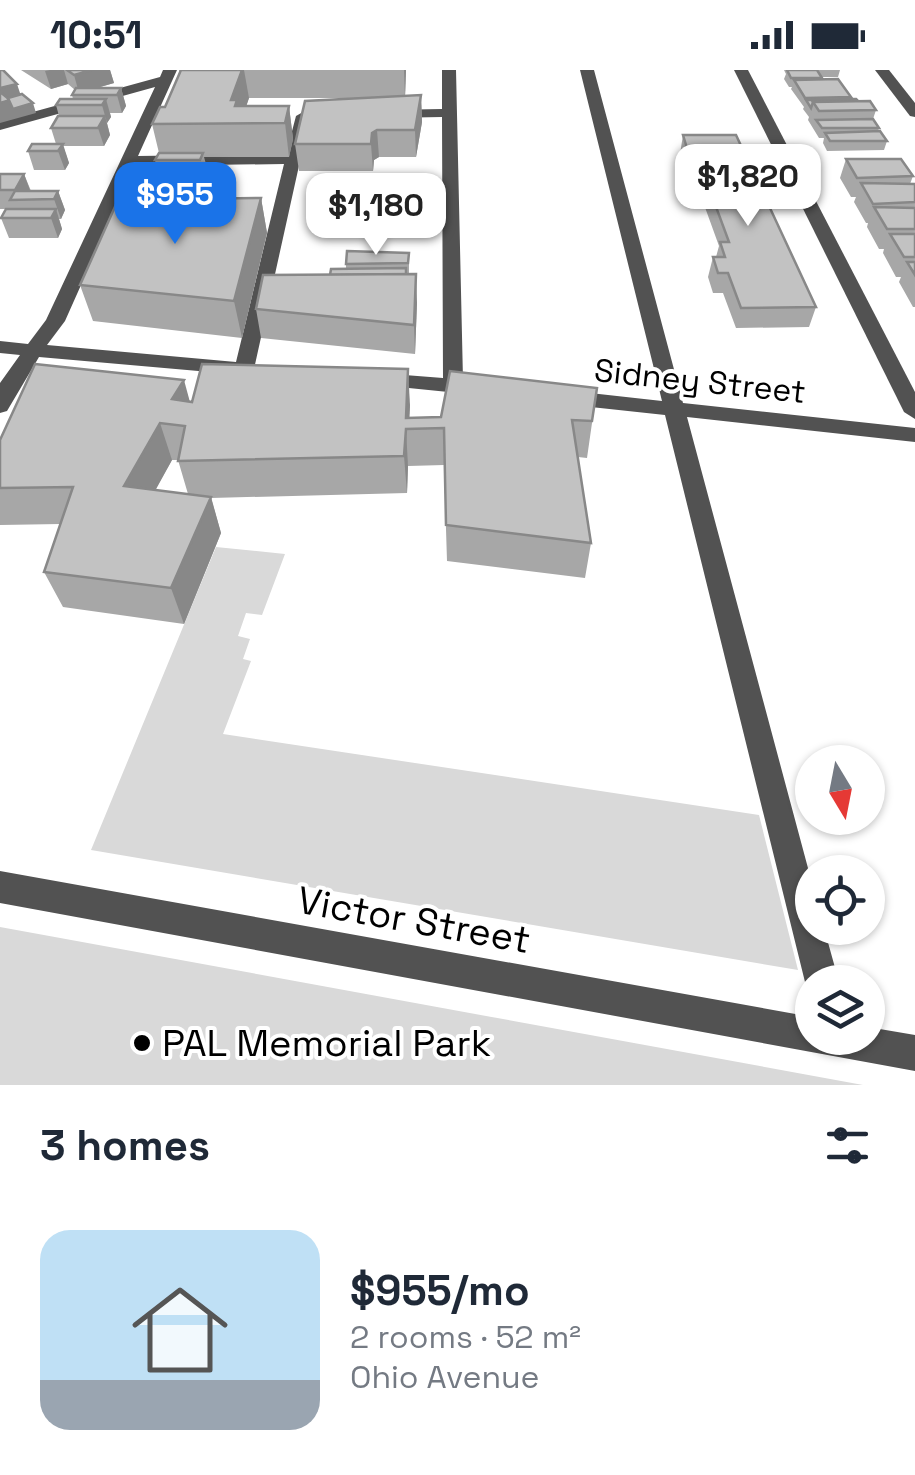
<!DOCTYPE html>
<meta charset="utf-8">
<style>
body{margin:0;font-family:"Space Grotesk",sans-serif;background:#f6f6f7;color:#1f2937;height:100vh;display:flex;flex-direction:column;font-size:38px;white-space:nowrap}
*{box-sizing:border-box;margin:0}
p{font-size:32px;color:#747a83}
.icon{flex:none;width:55px;height:55px;fill:none;stroke:currentColor;stroke-width:2;stroke-linecap:round;stroke-linejoin:round}
.map{position:relative;height:1015px;overflow:hidden}
.drawer{display:flex;flex-direction:column;background:#fff;flex:1}
.drawer>*{flex:none}
.needle{width:65px;rotate:170deg}
.buttons{position:absolute;left:795px;top:675px;display:grid;gap:20px}
.buttons a{display:grid;place-items:center;width:90px;height:90px;border-radius:50%;background:#fff;box-shadow:0 2px 8px #0004;font-size:50px}
.price{position:absolute;translate:-50% -85px;padding:0 22px;border-radius:20px;background:#fff;color:#222;font-size:32px;line-height:65px;filter:drop-shadow(0 2px 5px #0008)}
.price::after{content:'';position:absolute;left:50%;top:60px;width:30px;height:22px;margin-left:-15px;background:inherit;clip-path:polygon(0 0,100% 0,50% 100%)}
.price.active{background:#1a73e8;color:#fff}
ul{padding:0;list-style:none}
li{display:flex;align-items:center;gap:30px;height:250px;padding:0 40px}
li span{display:grid;place-items:center;flex:none;width:280px;height:200px;border-radius:30px;color:#555}
li>.icon{margin-inline-start:auto}
span .icon{width:120px;height:120px;fill:#fffc;stroke-width:1}
li b{font-size:42px}
h2{display:flex;justify-content:space-between;align-items:center;height:120px;padding:0 40px;font-size:42px}
.status{display:flex;justify-content:space-between;align-items:center;height:70px;padding:0 50px;background:#fff;direction:ltr}
.status svg{height:28px;fill:currentColor}
.map>svg:first-child{display:block}
.green{fill:#d9d9d9}
.lines{fill:none;stroke-linecap:round;stroke-linejoin:round}
.minor{fill:#525252;fill-rule:evenodd}
.wall{fill:#a7a7a7;fill-rule:evenodd}
.shaded-wall{fill:#888}
.building{fill:#c2c2c2;stroke:#888;stroke-width:2.5}
.poi-dot{fill:#000;stroke:#fff;stroke-width:4}
.labels{text-anchor:middle;dominant-baseline:central;stroke-width:8;stroke-linejoin:round;paint-order:stroke}
.street-label{font-size:32px;fill:#000;stroke:#fff}
.near-street-label{font-size:38px;fill:#000;stroke:#fff}
.near-poi-label{font-size:38px;fill:#000;stroke:#fff;text-anchor:start}
</style>
<div class="status"><b>10:51</b><svg viewBox="0 0 49 12"><path d="M0 12V9h3v3zM5 12V6h3v6zM10 12V3h3v9zM15 12V0h3v12zM26 1h20v11H26zM47 4h2v5h-2z"/></svg></div>
<div class="map">
<svg width="915" height="1015" viewBox="0 0 915 1015">
<rect width="100%" height="100%" fill="#fff"/>
<g class="green">
<path d="M216,477L285,484L262,545L246,543L238,566L250,569L243,589L251,591L223,664L759,745L798,900L91,780Z"/>
<path d="M0,857L863,1015H0Z"/>
</g>
<g class="lines">
<g class="minor">
<path d="M163,0H177L138,86L286,84L296,46L303,42L310,46L254,299L244,305L39,287L7,341L0,343V313L20,285L0,283V271L28,274L46,250L155,17L0,60V51L160,7ZM284,94L236,292L47,275L65,251L134,96Z"/>
<path d="M442,0H456L463,310L485,313L488,318L478,325L379,315L369,309L379,303L443,308L442,47L387,48L380,44L387,40L442,39Z"/>
<path d="M580,0H594L683,333L915,358V372L687,347L812,813V858H824L839,912H812V925L805,912L665,345L563,334L553,327L563,320L662,331Z"/>
<path d="M734,0H748L915,322V349L904,342Z"/>
<path d="M875,0H889L915,33V47L910,46Z"/>
<path d="M0,801L812,947V968H868V957L915,965V1001L0,833Z"/>
</g>
</g>
<g class="wall">
<path d="M21,0H110L114,13L97,18H121L126,36L122,43H110L111,47L107,53L110,65L104,76H63L69,93L65,100H34L28,81L56,74L51,58L59,46L56,35L73,29L72,25L75,20L68,14L51,19Z"/>
<path d="M179,0H406L405,26L421,25L422,52L416,87H379L374,90L373,101H299L295,74L369,28H249L246,36H289L293,69L289,87H204L206,94L217,113L211,129L261,128L267,163L242,268L93,251L80,215L151,129L146,111L156,95L155,90L159,83L152,54L165,37L180,3Z"/>
<path d="M784,0H840L838,7H822L821,10L851,27V29L876,40L873,49L879,58L878,61L887,71L884,80L827,81L823,73L824,68H819L808,50L809,47L803,39L804,37L791,19L792,17H789L784,9L786,4Z"/>
<path d="M683,65L816,237L809,257L736,258L723,223H713L708,207L713,187H716L719,176L694,107H686L680,84Z"/>
<path d="M846,89L913,106L910,114H915V237H913L899,212L901,207H896L883,183L884,179H879L867,157L868,153H866L854,132L856,127H851L840,108Z"/>
<path d="M0,104H24L31,121H58L65,140L61,149H59L62,159L58,168H9L1,148L14,139H0Z"/>
<path d="M409,183V204L417,233L415,284L261,268L256,239L346,198V194Z"/>
<path d="M597,318L587,388L578,387L591,473L585,508L447,491L444,395L408,396L407,423L211,428L221,463L184,554L63,537L44,502L60,454L0,455V370L190,332L410,335L409,347H441ZM172,390H178L188,424L155,420Z"/>
</g>
<g class="shaded-wall">
<path d="M50,0H64L68,14L51,19L45,1Z"/>
<path d="M92,0H110L114,13L79,23L74,5Z"/>
<path d="M242,0H244L249,28L241,52L231,30Z"/>
<path d="M404,0H406L405,28Z"/>
<path d="M17,14L23,32L33,33L36,43L0,53V18Z"/>
<path d="M121,18L126,36L122,43L117,25Z"/>
<path d="M421,25L422,52L416,87L415,60Z"/>
<path d="M106,29L111,47L107,53L102,35Z"/>
<path d="M289,36L293,69L289,87L285,53Z"/>
<path d="M105,46L110,65L104,76L98,58Z"/>
<path d="M377,60L379,87L374,90L373,101L371,74L372,63Z"/>
<path d="M63,74L69,93L65,100L58,81Z"/>
<path d="M213,94L217,113L209,133L205,114Z"/>
<path d="M24,104L31,123L19,130L15,120Z"/>
<path d="M58,121L65,140L61,149L54,129Z"/>
<path d="M261,128L267,163L242,268L234,231Z"/>
<path d="M56,139L62,159L58,168L51,148Z"/>
<path d="M416,204L417,233L415,284L414,255Z"/>
<path d="M408,299L410,335L409,359L406,348Z"/>
<path d="M184,310L194,347L172,329Z"/>
<path d="M160,353L172,390L138,452L124,416Z"/>
<path d="M406,359L408,396L407,423L404,386Z"/>
<path d="M211,427L221,463L184,554L171,518Z"/>
</g>
<g class="building">
<path d="M0,0H3L17,14L0,18Z"/>
<path d="M67,0H92L74,5Z"/>
<path d="M181,0H242L231,30H237L235,36H289L285,53L152,54L160,37H165Z"/>
<path d="M787,0H817L822,8H791Z"/>
<path d="M838,9L851,27L805,28L794,10Z"/>
<path d="M76,18H121L117,25H72Z"/>
<path d="M0,22L10,30L0,33Z"/>
<path d="M22,24L33,33L13,39L8,28Z"/>
<path d="M421,25L415,60H377L372,63L371,74H295L305,31Z"/>
<path d="M60,29H106L102,35H56Z"/>
<path d="M856,29L858,31L813,32L811,38L806,30Z"/>
<path d="M870,31L876,40L819,41L813,32Z"/>
<path d="M58,46H105L98,58H51Z"/>
<path d="M873,49L879,58H822L816,50Z"/>
<path d="M880,61L887,71H830L825,63Z"/>
<path d="M683,65H736L816,237L741,238L728,203H718L713,187H725L720,172H729L698,88H690Z"/>
<path d="M32,74H63L58,81H28Z"/>
<path d="M159,83H203L200,90H155Z"/>
<path d="M846,89H901L913,106L857,108Z"/>
<path d="M213,94L205,114L146,111L154,95Z"/>
<path d="M0,104H24L15,120H0Z"/>
<path d="M861,113L915,114V132L873,134Z"/>
<path d="M15,121H58L54,129L10,130Z"/>
<path d="M261,128L234,231L80,215L118,130Z"/>
<path d="M874,137L915,138V159H887Z"/>
<path d="M6,139H56L51,148H1Z"/>
<path d="M890,164H915V187H904Z"/>
<path d="M347,181L409,183L408,193L346,194Z"/>
<path d="M907,192H915V205Z"/>
<path d="M406,198V204L330,205L331,199Z"/>
<path d="M416,204L414,255L256,239L263,205Z"/>
<path d="M35,294L184,310L172,329L192,332L202,294L408,299L406,348L441,347L450,301L597,318L592,351L572,350L591,473L446,455L444,358L406,359L404,386L178,391L185,356L160,353L124,416L211,427L171,518L44,502L73,417L0,418V370Z"/>
</g>
<circle class="poi-dot" cx="142" cy="973" r="10"/>
<g class="labels">
<g class="street-label">
<text transform="translate(700 311) rotate(6)">Sidney Street</text>
</g>
<g class="near-street-label">
<text transform="translate(414 850) rotate(10)">Victor Street</text>
</g>
<g class="near-poi-label">
<text x="162" y="973">PAL Memorial Park</text>
</g>
</g>
</svg>
<div class="buttons">
<a><svg class="needle" viewBox="-14 -14 28 28"><path d="M0-13l5 13h-10z" fill="#e53935"/><path d="M0 13l5-13h-10z" fill="#747a83"/></svg></a>
<a><svg class="icon" aria-label="locate" viewBox="0 0 24 24"><circle cx="12" cy="12" r="6"/><path d="M12 2v4M12 18v4M2 12h4M18 12h4"/></svg></a>
<a><svg class="icon" aria-label="layers" viewBox="0 0 24 24"><path d="M12 4l9 5-9 5-9-5zM3 14l9 5 9-5"/></svg></a>
</div>
<b class="price" style="left:748px;top:159px">$1,820</b>
<b class="price active" style="left:175px;top:177px">$955</b>
<b class="price" style="left:376px;top:188px">$1,180</b>
</div>
<section class="drawer">
<h2>3 homes<svg class="icon" aria-label="filters" viewBox="0 0 24 24"><path d="M4 7h16M4 17h16"/><circle cx="9" cy="7" r="2"/><circle cx="15" cy="17" r="2"/></svg></h2>
<ul>
<li><span style="background:linear-gradient(#bfe0f5 75%,#9aa5b1 0)"><svg class="icon" aria-label="home" viewBox="0 0 24 24"><path d="M3 11l9-7 9 7M6 9v11h12V9"/></svg></span><div><b>$955/mo</b><p>2 rooms · 52 m²</p><p>Ohio Avenue</p></div></li>
</ul>
</section>
